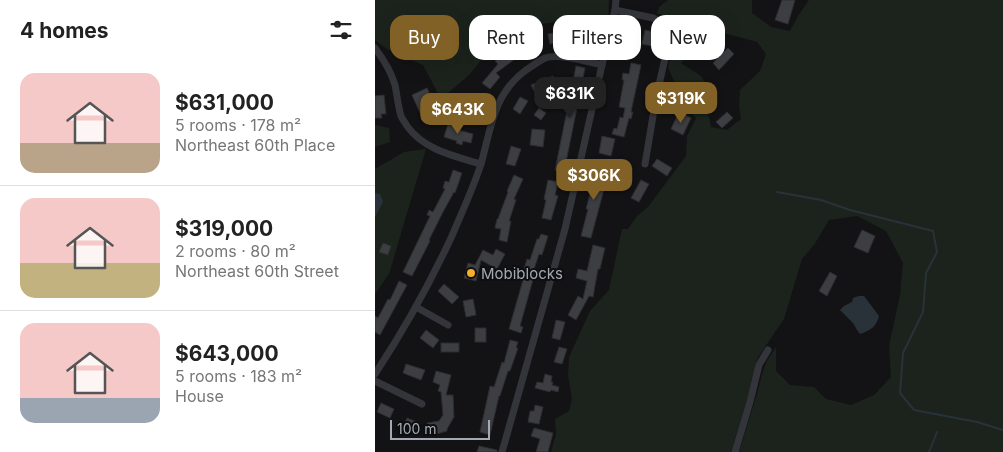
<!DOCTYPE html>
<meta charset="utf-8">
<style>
body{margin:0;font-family:Inter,sans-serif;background:#f2f2f2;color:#222;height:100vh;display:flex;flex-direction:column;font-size:19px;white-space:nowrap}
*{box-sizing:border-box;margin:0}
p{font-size:16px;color:#767676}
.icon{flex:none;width:28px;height:28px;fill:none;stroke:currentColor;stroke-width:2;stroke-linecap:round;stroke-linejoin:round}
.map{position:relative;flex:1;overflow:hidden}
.details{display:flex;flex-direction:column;background:#fff;width:375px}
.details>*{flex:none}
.top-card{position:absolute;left:15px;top:15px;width:475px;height:45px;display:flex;gap:10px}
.scale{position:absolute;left:15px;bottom:12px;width:100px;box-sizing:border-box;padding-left:5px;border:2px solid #a4aab5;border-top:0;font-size:14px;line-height:18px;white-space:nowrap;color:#a4aab5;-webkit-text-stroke:4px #0e0e10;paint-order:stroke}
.price{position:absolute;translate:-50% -42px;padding:0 11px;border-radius:10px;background:#816126;color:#fff;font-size:16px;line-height:32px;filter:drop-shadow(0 1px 2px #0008)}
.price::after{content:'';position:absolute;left:50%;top:30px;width:15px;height:11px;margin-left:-8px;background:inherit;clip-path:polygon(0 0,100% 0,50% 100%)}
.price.active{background:#222;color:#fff}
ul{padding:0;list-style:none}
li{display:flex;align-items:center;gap:15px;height:125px;padding:0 20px}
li+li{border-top:1px solid #e0e0e0}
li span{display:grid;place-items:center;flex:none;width:140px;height:100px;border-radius:15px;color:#555}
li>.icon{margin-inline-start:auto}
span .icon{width:60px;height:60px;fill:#fffc;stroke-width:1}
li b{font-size:21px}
h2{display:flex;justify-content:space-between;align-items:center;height:60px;padding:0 20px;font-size:21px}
.tag{padding:0 18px;border-radius:15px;background:#fff;box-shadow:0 5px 20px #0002;font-size:18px;line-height:45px}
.tag.active{background:#816126;color:#fff}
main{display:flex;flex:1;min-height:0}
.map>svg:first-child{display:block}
.green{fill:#1b231c}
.water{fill:#293239}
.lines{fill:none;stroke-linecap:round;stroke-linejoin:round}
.stream{stroke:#293239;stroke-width:2}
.building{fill:#3d3e42;stroke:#2d2d31}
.minor{stroke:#34353a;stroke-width:7}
.poi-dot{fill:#f6ae2a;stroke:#0e0e10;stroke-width:2}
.labels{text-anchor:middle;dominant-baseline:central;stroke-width:4;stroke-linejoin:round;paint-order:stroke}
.poi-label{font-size:15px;fill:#a4aab5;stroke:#0e0e10;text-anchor:start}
</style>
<main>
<section class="details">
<h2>4 homes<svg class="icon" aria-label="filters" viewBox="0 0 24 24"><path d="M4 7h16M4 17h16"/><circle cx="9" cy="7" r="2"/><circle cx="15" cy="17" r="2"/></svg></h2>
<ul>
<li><span style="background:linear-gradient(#f6c9c9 70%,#b9a48a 0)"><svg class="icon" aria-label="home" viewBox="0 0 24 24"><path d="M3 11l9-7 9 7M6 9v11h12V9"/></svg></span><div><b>$631,000</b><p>5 rooms · 178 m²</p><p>Northeast 60th Place</p></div></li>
<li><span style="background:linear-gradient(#f6c9c9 65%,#c2b280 0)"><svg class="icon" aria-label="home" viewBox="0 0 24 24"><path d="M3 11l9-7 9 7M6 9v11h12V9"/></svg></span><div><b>$319,000</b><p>2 rooms · 80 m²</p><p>Northeast 60th Street</p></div></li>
<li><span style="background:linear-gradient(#f6c9c9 75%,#9aa5b1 0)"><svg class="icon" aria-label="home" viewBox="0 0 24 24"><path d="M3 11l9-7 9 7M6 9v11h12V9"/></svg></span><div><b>$643,000</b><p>5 rooms · 183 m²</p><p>House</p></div></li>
</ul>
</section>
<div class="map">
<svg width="628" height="452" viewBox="0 0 628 452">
<rect width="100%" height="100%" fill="#131315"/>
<g class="green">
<path d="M0,0H234L233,19L226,47L201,43L192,20L155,26L124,38L94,75L66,99L48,65L12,49L0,40Z"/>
<path d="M293,0H377V13L396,27L415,31L423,16L434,0H628V452H364L382,394L388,371L392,361L401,347V371L415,385L439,387L451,399L476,405L499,395L516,377L514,346L525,295L528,263L511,231L482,216L454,220L439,245L427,259L409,319L382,359L377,384L356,452H176L181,434L180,419L194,411L197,398L193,376L194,357L215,311L234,290L247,229H253L262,216L273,207L311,156L312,136L321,118L315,111L314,99L301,86L293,67L302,32L314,35L319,49L306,63L326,76L339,96L332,108L336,127L352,130L366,119L364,105L365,90L385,71L391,54L382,42L315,24L282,13L284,7Z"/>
<path d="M0,125L14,128L15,142L0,147Z"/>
<path d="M51,149L14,274L0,294V169L29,152Z"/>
</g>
<g class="water">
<path d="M0,193L5,194L8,202L0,217Z"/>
<path d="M484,296H489L504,316C502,326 495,331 485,334L482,330L478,323L465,310L469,306L477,302L478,298Z"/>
</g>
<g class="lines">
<g class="stream">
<path d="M402,192L446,200L475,210L558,231L562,252L551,273L548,312L528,353L525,393L539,410L602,422L628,430"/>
<path d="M554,452L562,432"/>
</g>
</g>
<g class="building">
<path d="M407,0H420L413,24L400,20Z"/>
<path d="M139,29L146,39L149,37L153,43L146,48L135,32Z"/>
<path d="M270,30L279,32L277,46L267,44Z"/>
<path d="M188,31L190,41L175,44L173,34Z"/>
<path d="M138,48L144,56L121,73L125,77L115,89L107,83L123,64L120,61Z"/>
<path d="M353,48L359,54L344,70L338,63Z"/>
<path d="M256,63L266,65L256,112H258L256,119L254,118L249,137L237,134L239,128L242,129L245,117L248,118L250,108L244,107L249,80H247L248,73L254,74Z"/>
<path d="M201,66L210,68L189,172L180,170Z"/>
<path d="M178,76L181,83L160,93L156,85Z"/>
<path d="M52,88L58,101L51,104L53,109L45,113L37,95Z"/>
<path d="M9,95L11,114H6L7,118H0V96Z"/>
<path d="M145,97L153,101L145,114L138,109Z"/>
<path d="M87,98L109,104L107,112L85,106Z"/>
<path d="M164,108L171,113L166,120L159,115Z"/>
<path d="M304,112L316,118L308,135L296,129Z"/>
<path d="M352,112L358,118L347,128L341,122Z"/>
<path d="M73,124L81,127L80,129L98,134L96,143L88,141L87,145L81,143L82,141L69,137Z"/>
<path d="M157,129L170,130L168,147L155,145Z"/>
<path d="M227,136L240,139L236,156L224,153Z"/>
<path d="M136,146L146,149L140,166L131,164Z"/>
<path d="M282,159L297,168L292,176L277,166Z"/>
<path d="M222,165L232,167L228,189H229L216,238L206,236L213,209H211L217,186L218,187Z"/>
<path d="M78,170L87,173L80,193L79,192L68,212L54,240L55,241L37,276L28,272L55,216L52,215L54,210L58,212L70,189L68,188L70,181L74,182Z"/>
<path d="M139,175L148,179L139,199L141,200L134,221H136L132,242L124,240L126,229L120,228L122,219H123L133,192L132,191Z"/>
<path d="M173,180L183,182L180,195L183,196L176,220L167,218L171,200L169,199Z"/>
<path d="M266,180L274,184L264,202L256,198Z"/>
<path d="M487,230L500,236L493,253L479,247Z"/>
<path d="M166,234L173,236L167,255L164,254L157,275H160L157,283L145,326L148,327L146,333L134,329L148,280L146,279L152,259L155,260L162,239H164Z"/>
<path d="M8,243L16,246L13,255L4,252Z"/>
<path d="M218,245L230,248L225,269H223L218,297L214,296L201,320L193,315L203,296L208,299L212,281L201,278L203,269L212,271Z"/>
<path d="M121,249L130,254L122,269L106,260L101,281L89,278L93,263L100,265L108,250L118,255Z"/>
<path d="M455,272L462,276L452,296L444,291Z"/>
<path d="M24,281L32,285L5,335L0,332V316L3,318L13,299L15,300Z"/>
<path d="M69,284L84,297L77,304L63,291Z"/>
<path d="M98,299L101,315L91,317L88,301Z"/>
<path d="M181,320L190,322L185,340L177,338Z"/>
<rect x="100" y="328" width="11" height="14"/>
<path d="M51,330L64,340L58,348L45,338Z"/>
<path d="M135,340L143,342L141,348H143L135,371H133L125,396H124L115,435L105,432L115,386L119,387L127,362L129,363Z"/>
<rect x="66" y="343" width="18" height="9"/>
<path d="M184,347L192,349L187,364L179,362Z"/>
<path d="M31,364L50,370L46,380L28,373Z"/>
<path d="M61,371L76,375L71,395H78L79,417L72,429V431L55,436L52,423L64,421L68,415L66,392L63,391L65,385L58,382Z"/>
<path d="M170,374L177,376L176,382H178L177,385L184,387L183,392L176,390L175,392L160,388L162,382L168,383Z"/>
<path d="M6,403L19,409L15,418L2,412Z"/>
<path d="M160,405L168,407L164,424L153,422L155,411H159Z"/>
<path d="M32,418L45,423L42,430L29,426Z"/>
<path d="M159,428L178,433L173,452H161L165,439L156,436Z"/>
<path d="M104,446L122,450V452H102Z"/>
</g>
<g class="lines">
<g class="minor">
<path d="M240,10L278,18L286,22L292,28L294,35L291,54L281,98L270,164"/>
<path d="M0,48C9,60 16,71 20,85C22,95 23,106 26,116C27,119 30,122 32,126C49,150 79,156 106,164"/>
<path d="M41,307L73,325"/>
<path d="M0,374C29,330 54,285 76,238C86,214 98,189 106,164C116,129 118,94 151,70C157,66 164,61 170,58C184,53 212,62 227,65"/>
<path d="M0,381L47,404"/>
<path d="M127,452L190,229L227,65L240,10L241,0"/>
<path d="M360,452L375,402L384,365L393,350"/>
</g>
</g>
<circle class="poi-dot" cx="96" cy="273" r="5"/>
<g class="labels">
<g class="poi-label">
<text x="106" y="273">Mobiblocks</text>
</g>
</g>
</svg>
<div class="scale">100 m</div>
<b class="price active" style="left:195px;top:119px">$631K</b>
<b class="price" style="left:306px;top:124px">$319K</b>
<b class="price" style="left:83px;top:135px">$643K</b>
<b class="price" style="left:219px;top:201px">$306K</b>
<div class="top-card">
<a class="tag active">Buy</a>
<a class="tag">Rent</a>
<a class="tag">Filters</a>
<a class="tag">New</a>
</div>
</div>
</main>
